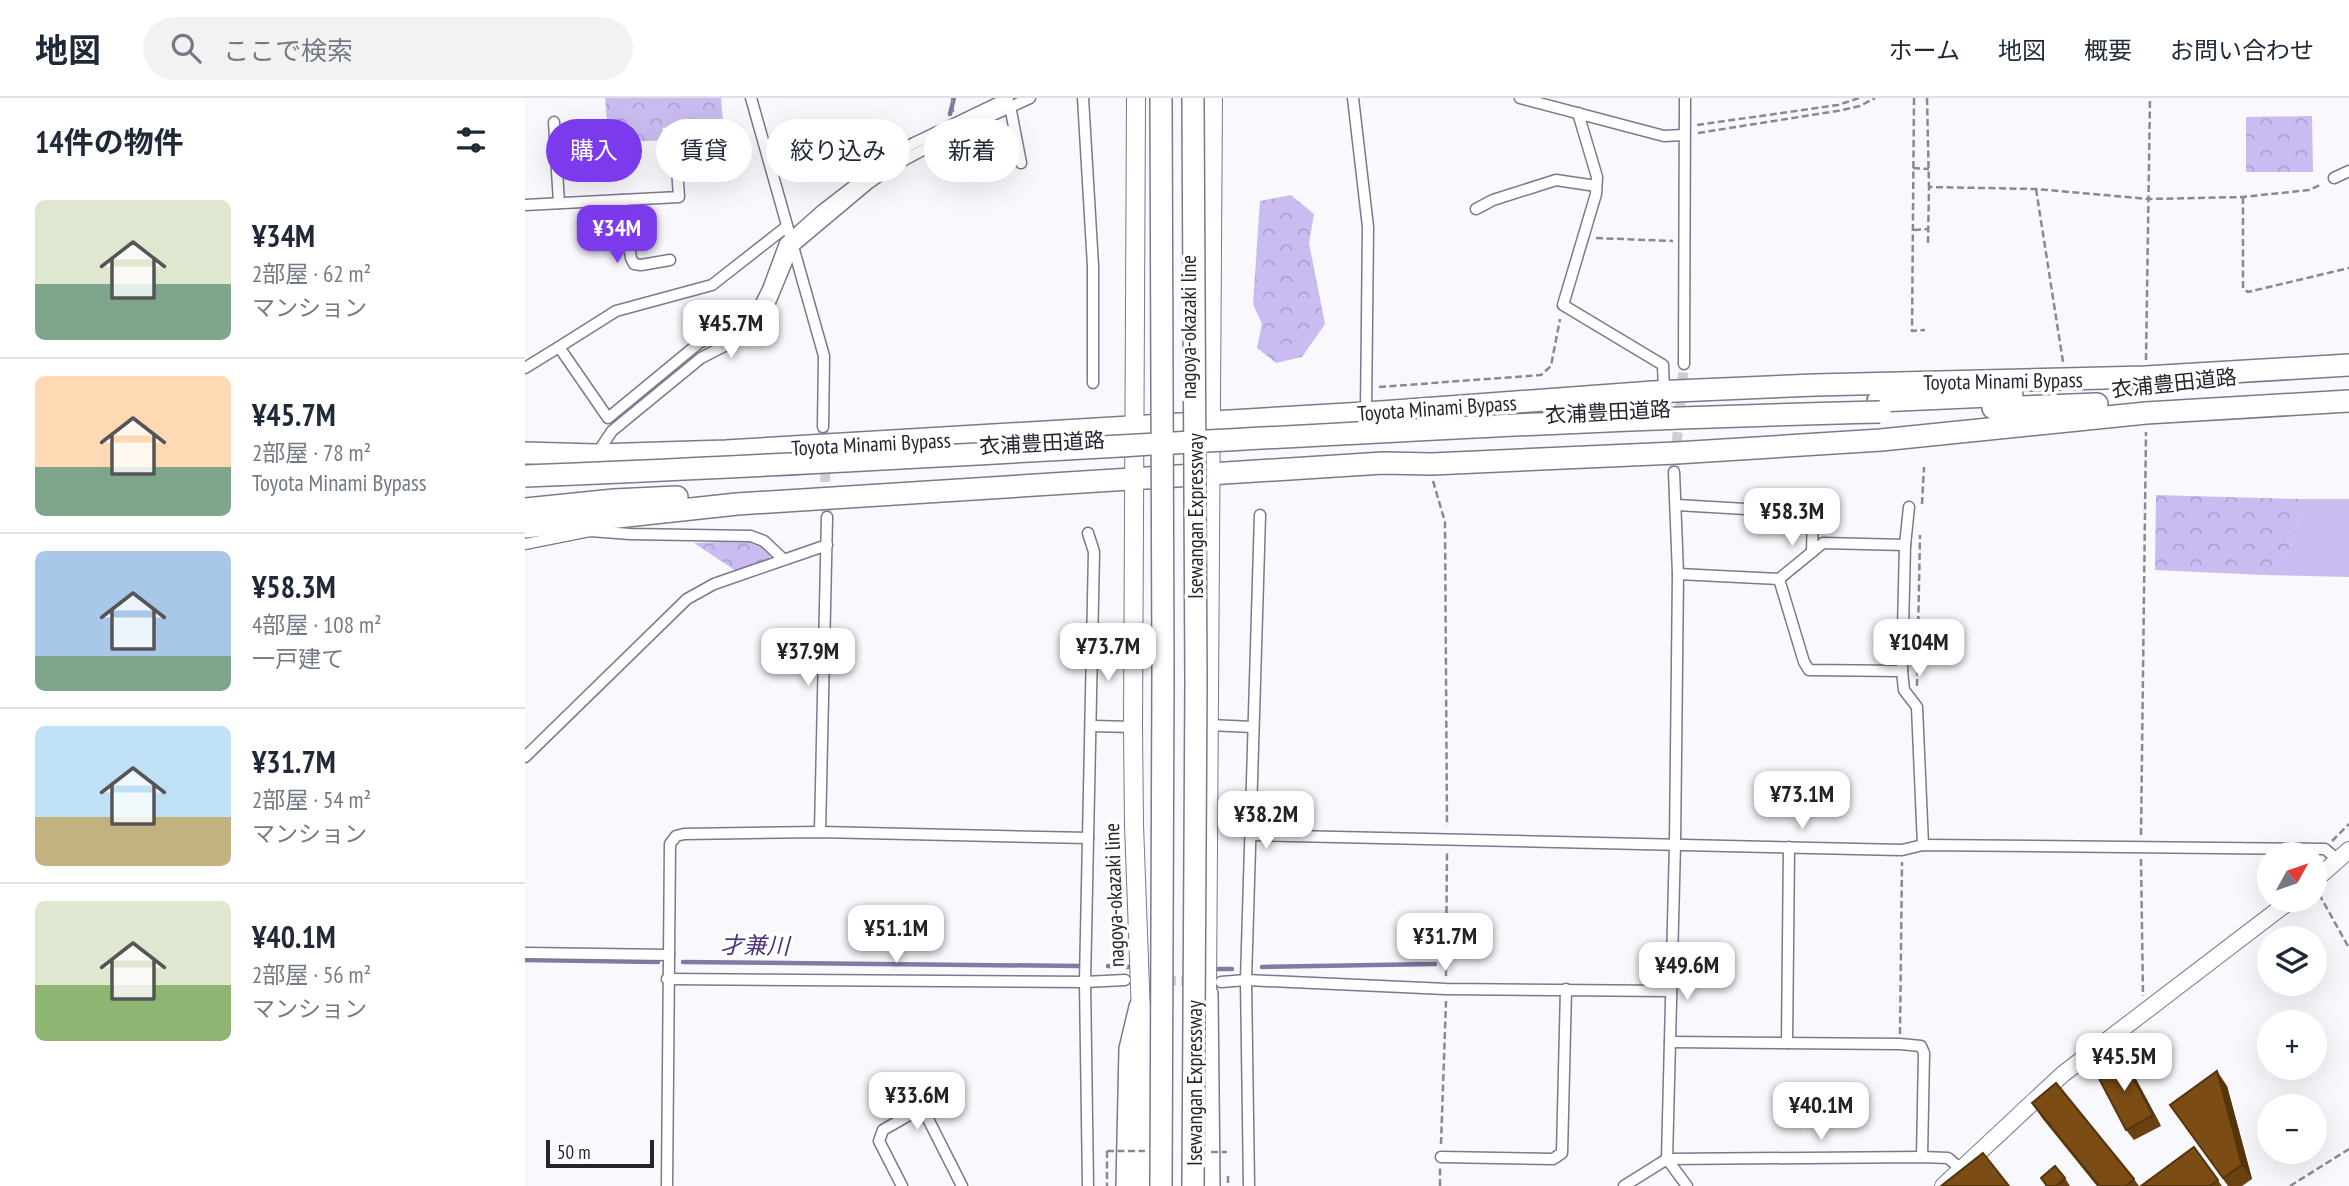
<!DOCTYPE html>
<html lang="ja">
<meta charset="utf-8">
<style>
body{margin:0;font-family:"PT Sans Narrow","Noto Sans JP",sans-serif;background:#f2f2f3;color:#1f2937;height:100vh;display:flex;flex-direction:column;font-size:26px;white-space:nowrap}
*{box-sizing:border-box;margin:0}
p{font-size:23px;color:#747a83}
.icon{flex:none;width:38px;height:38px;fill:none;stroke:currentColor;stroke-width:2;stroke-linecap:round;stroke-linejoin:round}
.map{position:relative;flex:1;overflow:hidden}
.side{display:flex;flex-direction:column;background:#fff;width:525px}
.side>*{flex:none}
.top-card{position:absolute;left:21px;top:21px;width:665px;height:63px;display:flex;gap:14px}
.needle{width:46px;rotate:50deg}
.buttons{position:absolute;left:1732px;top:744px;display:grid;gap:14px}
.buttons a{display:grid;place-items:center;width:70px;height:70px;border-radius:50%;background:#fff;box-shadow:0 7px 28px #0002;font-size:35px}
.scale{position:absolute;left:21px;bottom:18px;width:108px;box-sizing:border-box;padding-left:7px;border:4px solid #26242d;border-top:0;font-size:19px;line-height:24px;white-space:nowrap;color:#26242d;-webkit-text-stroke:5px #fff;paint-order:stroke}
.price{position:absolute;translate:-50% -60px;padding:0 16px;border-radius:14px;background:#fff;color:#222;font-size:23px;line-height:46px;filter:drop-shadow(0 2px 4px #0008)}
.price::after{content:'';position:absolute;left:50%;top:42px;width:21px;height:16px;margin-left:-10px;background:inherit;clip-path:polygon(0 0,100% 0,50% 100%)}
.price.active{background:#7c3aed;color:#fff}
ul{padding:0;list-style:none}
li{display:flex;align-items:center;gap:21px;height:175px;padding:0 35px}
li+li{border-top:2px solid #e0e1e3}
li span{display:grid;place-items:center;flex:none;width:196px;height:140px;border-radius:10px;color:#555}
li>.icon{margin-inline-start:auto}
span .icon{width:84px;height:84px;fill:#fffc;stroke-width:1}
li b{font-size:30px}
h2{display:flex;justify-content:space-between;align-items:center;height:84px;padding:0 35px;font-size:30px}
.pill{padding:0 24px;border-radius:32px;background:#fff;box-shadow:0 7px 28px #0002;font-size:24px;line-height:63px}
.pill.active{background:#7c3aed;color:#fff}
header{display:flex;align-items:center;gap:42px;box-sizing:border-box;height:98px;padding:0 35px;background:#fff;border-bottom:2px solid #e0e1e3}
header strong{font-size:33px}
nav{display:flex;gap:38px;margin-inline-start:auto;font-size:24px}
.search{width:490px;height:63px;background:#f2f2f3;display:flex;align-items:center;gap:18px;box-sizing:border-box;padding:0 24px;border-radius:38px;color:#747a83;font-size:26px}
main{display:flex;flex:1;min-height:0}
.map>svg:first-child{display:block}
.grass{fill:#cabcf0}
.forest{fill:url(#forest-crowns)}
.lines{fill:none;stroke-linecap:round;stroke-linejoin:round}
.stream{stroke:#8578a7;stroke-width:4.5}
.street-tunnel{stroke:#cfced3;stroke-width:10;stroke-dasharray:10 5;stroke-linecap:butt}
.street-casing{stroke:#7d788c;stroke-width:13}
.secondary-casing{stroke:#7d788c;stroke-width:18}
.primary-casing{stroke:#7d788c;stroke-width:20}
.highway-casing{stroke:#7d788c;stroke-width:24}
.path{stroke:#8a8990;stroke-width:2.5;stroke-dasharray:7 3.5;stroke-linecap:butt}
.street{stroke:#fff;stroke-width:10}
.secondary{stroke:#fff;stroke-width:16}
.primary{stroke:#fff;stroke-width:18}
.highway{stroke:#fff;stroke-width:21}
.highway-bridge-casing{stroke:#7d788c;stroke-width:24;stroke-linecap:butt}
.path-bridge{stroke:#8a8990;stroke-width:2.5;stroke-dasharray:7 3.5;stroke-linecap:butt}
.highway-bridge{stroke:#fff;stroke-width:21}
.wall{fill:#6a4110}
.shaded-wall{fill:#56350d}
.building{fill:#7b4c13;stroke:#56350d;stroke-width:2}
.labels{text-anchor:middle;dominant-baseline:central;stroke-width:7;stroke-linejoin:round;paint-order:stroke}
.street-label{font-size:21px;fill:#26242d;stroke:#fff}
.water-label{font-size:23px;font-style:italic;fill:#4c317c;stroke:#fff}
</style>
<header>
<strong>地図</strong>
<div class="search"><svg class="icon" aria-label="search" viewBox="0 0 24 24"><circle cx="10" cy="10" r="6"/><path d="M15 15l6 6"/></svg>ここで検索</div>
<nav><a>ホーム</a><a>地図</a><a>概要</a><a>お問い合わせ</a></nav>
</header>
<main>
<section class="side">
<h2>14件の物件<svg class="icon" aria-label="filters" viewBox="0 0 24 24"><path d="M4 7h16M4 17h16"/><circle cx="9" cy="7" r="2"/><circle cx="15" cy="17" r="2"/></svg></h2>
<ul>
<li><span style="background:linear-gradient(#dfe7d0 60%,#7fa58c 0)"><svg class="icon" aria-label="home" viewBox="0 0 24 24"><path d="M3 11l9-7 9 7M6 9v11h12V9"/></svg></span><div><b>¥34M</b><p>2部屋 · 62 m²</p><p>マンション</p></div></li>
<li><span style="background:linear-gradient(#ffd9b3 65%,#7fa58c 0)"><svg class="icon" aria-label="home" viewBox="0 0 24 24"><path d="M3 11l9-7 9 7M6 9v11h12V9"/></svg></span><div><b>¥45.7M</b><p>2部屋 · 78 m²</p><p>Toyota Minami Bypass</p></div></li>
<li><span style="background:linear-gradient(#a9c7e8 75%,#7fa58c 0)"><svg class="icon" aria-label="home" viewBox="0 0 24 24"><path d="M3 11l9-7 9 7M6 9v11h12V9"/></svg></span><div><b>¥58.3M</b><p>4部屋 · 108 m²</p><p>一戸建て</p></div></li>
<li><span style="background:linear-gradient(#bfe0f5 65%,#c2b280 0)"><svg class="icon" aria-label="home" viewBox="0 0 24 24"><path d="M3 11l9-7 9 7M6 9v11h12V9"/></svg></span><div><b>¥31.7M</b><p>2部屋 · 54 m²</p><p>マンション</p></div></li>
<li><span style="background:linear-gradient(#dfe7d0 60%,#8fb573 0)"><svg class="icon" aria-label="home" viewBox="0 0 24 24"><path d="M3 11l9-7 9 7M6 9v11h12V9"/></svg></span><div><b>¥40.1M</b><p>2部屋 · 56 m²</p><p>マンション</p></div></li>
</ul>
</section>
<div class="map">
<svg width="1824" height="1088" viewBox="0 0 1824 1088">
<defs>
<pattern id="forest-crowns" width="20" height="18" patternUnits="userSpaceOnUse" patternTransform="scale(1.75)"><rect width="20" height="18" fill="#cabcf0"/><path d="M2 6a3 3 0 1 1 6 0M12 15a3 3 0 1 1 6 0" fill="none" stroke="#ada1ce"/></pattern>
</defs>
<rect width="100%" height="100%" fill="#f9f8fd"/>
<path class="grass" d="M1774,401H1824V479L1739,477C1768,450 1775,442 1774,401Z"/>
<g class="forest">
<path d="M80,0H196L198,24L137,30L141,42L84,45Z"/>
<path d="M1787,18L1788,74H1721V19Z"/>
<path d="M766,97L789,116L784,145L800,226L777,259L751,265L732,250L737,226L728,206L735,103Z"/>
<path d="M1631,397L1774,401C1775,442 1768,450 1739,477L1630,472Z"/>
<path d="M222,443L235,447L246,456L244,462L211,473L169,445Z"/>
</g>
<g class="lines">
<g class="stream">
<path d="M425,16L429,0"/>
<path d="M0,862L133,864"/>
<path d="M158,864L554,868"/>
<path d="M583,868L606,869"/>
<path d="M737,869L910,866"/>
<path d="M692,871H707"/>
</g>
<g class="street-tunnel">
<path d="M298,329L302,419"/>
<path d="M1149,374L1159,266"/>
<path d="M611,882L672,883"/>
</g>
<g class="street-casing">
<g id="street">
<path d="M226,0L299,258L298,329"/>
<path d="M558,0L568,168V285"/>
<path d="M828,0L843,129L841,315"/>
<path d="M995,0L1139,38L1158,37"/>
<path d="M485,8L496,65"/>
<path d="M1053,15L1072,79L1071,96L1038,207L1138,267L1139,293"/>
<path d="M29,24L34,105"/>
<path d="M1809,80L1824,73"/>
<path d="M97,102L106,160L109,166L116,167L145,162"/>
<path d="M0,107L154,99L151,56"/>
<path d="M951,111L968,102L1031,82L1071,88"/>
<path d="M34,249L91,213L187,187L261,129"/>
<path d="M1159,266L1160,0"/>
<path d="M0,270L34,249L83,320L174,245L220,223L235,207L243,191L260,145L296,113L370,56L389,45L483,0"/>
<path d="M71,357L87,333L176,260L219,238L237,224L268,149L343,86L370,67L433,33L505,0"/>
<path d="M1149,374L1153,476L1150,746L1142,1061L1162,1088"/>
<path d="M1152,407L1288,415L1287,454"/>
<path d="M1384,409L1380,447L1377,573L1379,592L1392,609L1398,747"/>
<path d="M563,435L569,454L560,884L563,1088"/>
<path d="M0,446L65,433L105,436L226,438L239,443L258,461"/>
<path d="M1153,476L1254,481L1298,445L1380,447"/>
<path d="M1254,481L1279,564L1284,572L1377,573"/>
<path d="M683,627L728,629"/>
<path d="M567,628L608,629"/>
<path d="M0,659L162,501L189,486L302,447"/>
<path d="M295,734L302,419"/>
<path d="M725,737L1377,752L1398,747L1800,751L1813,762"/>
<path d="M0,855L144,857"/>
<path d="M142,881L560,884L600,882"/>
<path d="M696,884L721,882L921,891L1146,893"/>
<path d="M1145,944L1375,946L1396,948L1399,955L1397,1059"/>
<path d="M1262,945L1264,749"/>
<path d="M916,1059L1028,1061L1037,1055L1041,891"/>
<path d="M142,1088L145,746L151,738L159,736L295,734L563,740"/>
<path d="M377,1088L354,1043L358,1032L393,1012L400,1015L437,1088"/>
<path d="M724,1088L721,882L735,417"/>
<path d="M1099,1088L1142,1061L1397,1059L1423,1060L1436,1071"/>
</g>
</g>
<g class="secondary-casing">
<g id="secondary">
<path d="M1790,782L1824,752"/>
<path d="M1418,1088L1538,976L1766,802"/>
</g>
</g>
<g class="primary-casing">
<g id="primary">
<path d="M611,0L608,629L609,727L618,970L617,1088"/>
<path d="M679,910L682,896L688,0"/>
</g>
</g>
<g class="highway-casing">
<g id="highway">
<path d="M1353,303L1487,297"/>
<path d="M1468,310L1572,306"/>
<path d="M0,355L71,357L201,353L856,314L1128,294L1290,287L1621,279L1824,267"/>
<path d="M0,411L89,402L152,399"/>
<path d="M0,429L212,406L858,365L907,366L1151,355L1356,342L1621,315L1824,303"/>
<path d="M682,896L684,1088"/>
<path d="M602,1088L605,951L615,909"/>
</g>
</g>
<g class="path">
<path d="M427,0L428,14"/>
<path d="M1389,0L1387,233L1400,232"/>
<path d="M1402,0L1404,89"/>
<path d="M1172,27L1313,7L1334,0"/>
<path d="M1173,35L1312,13L1335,8L1350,0"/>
<path d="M1388,70L1404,71"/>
<path d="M1511,91L1538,264"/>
<path d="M1718,99V190L1723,194L1824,170"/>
<path d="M1389,132L1403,131"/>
<path d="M1071,140L1148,143"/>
<path d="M1403,145L1404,89L1511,91L1624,101L1718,99L1784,92L1797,86"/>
<path d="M1621,262L1625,0"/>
<path d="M854,289L1016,277L1026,268L1035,221"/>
<path d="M908,383L920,424L922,728"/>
<path d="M1397,406L1399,369"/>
<path d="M1392,588L1395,437"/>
<path d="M1616,737L1621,334"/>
<path d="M1807,743L1824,726"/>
<path d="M1616,761L1618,898"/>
<path d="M1794,796L1824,850"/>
<path d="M921,878L922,752"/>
<path d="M1375,936L1377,764"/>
<path d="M916,1046L921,903"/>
<path d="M582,1053V1088"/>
<path d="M703,1078V1088"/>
<path d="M915,1088V1070"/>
<path d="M1765,1088L1824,1051"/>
</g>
<use href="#street" class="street"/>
<use href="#secondary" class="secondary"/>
<use href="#primary" class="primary"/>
<use href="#highway" class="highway"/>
<g class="highway-bridge-casing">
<g id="highway-bridge">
<path d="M636,0L638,575L636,1088"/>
<path d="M0,378C452,361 903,324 1355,314"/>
<path d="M668,1088L671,584L668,0"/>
</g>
</g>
<g class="path-bridge">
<path d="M582,1053H620"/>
<path d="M686,1054H702"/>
</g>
<use href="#highway-bridge" class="highway-bridge"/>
</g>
<g class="wall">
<path d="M1605,970L1636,1028L1609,1042L1601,1032Z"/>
<path d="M1702,988L1727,1081L1717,1088H1703L1645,1007Z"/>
<path d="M1507,1005L1609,1081L1614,1088H1572L1517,1020Z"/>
<path d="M1669,1049L1697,1088H1616Z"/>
<path d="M1516,1080H1540L1545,1088H1521Z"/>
</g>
<g class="shaded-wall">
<path d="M1597,959L1605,970L1636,1028L1628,1017Z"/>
<path d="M1692,973L1702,988L1727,1081L1717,1067Z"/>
</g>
<g class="building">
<path d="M1597,959L1628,1017L1601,1032L1570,973Z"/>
<path d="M1692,973L1717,1067L1698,1080L1645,1007Z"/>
<path d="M1531,985L1609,1081L1601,1088H1574L1507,1005Z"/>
<path d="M1669,1049L1693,1082L1685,1088H1616Z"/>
<path d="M1458,1055L1484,1088H1416Z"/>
<path d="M1530,1068L1540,1080L1531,1088H1522L1516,1080Z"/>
</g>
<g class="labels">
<g class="street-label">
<text transform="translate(663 229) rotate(-90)">nagoya-okazaki line</text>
<text transform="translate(1478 283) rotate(-1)">Toyota Minami Bypass</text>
<text transform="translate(1649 285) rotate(-6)">衣浦豊田道路</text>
<text transform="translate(912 310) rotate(-4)">Toyota Minami Bypass</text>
<text transform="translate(1083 314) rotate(-3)">衣浦豊田道路</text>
<text transform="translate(517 345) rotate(-3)">衣浦豊田道路</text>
<text transform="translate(346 346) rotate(-3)">Toyota Minami Bypass</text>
<text transform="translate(670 418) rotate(-90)">Isewangan Expressway</text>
<text transform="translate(589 797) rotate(-92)">nagoya-okazaki line</text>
<text transform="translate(669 985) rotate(-90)">Isewangan Expressway</text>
</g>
<g class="water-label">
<text transform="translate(230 847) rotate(1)">才兼川</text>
</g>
</g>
</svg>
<div class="buttons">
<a><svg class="needle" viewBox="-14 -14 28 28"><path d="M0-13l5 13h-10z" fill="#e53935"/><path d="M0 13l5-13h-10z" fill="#747a83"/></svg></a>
<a><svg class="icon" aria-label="layers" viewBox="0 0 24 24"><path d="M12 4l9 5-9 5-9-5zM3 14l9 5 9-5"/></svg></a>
<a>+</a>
<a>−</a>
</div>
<div class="scale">50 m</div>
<b class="price active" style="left:92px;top:167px">¥34M</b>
<b class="price" style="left:206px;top:262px">¥45.7M</b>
<b class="price" style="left:1267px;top:450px">¥58.3M</b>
<b class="price" style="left:1394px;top:581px">¥104M</b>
<b class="price" style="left:583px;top:585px">¥73.7M</b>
<b class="price" style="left:283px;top:590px">¥37.9M</b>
<b class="price" style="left:1277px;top:733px">¥73.1M</b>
<b class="price" style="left:741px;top:753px">¥38.2M</b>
<b class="price" style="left:371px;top:867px">¥51.1M</b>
<b class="price" style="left:920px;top:875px">¥31.7M</b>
<b class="price" style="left:1162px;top:904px">¥49.6M</b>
<b class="price" style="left:1599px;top:995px">¥45.5M</b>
<b class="price" style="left:392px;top:1034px">¥33.6M</b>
<b class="price" style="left:1296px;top:1044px">¥40.1M</b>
<div class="top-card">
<a class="pill active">購入</a>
<a class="pill">賃貸</a>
<a class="pill">絞り込み</a>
<a class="pill">新着</a>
</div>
</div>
</main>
